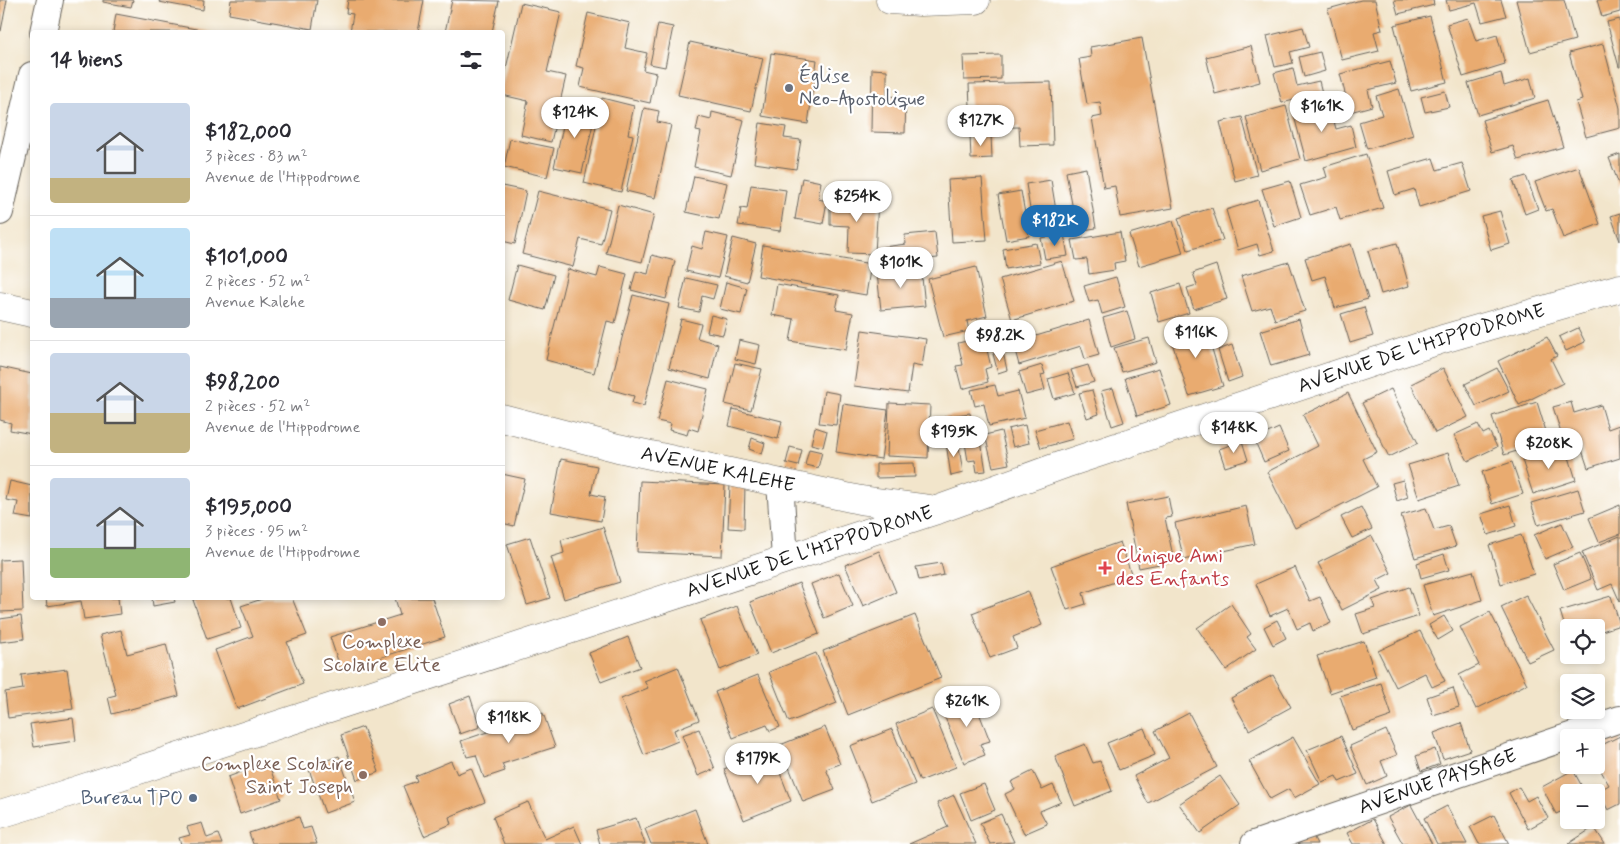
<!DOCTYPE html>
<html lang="fr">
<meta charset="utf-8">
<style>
body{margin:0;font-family:Mynerve,sans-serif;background:#f7f7f7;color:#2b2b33;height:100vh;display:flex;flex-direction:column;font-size:19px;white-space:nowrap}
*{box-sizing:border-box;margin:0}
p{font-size:16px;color:#7c7c81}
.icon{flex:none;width:28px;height:28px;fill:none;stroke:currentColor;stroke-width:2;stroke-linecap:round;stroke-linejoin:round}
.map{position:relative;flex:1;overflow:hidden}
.details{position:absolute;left:30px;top:30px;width:475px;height:570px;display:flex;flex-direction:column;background:#fff;border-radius:5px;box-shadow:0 2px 8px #0003}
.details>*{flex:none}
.tools{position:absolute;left:1560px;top:619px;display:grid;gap:10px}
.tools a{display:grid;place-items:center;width:45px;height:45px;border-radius:5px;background:#fff;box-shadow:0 2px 8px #0003;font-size:25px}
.price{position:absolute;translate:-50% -42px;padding:0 11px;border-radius:18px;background:#fff;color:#222;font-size:16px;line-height:32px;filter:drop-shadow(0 1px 2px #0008)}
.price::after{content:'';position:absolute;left:50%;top:30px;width:15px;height:11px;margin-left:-8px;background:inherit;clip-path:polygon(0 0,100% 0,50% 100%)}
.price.on{background:#1f6fb2;color:#fff}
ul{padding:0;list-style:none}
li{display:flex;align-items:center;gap:15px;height:125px;padding:0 20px}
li+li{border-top:1px solid #e1e1e2}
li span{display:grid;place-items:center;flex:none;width:140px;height:100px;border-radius:5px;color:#555}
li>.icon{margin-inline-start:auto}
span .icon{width:60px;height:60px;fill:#fffc;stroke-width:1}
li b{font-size:21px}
h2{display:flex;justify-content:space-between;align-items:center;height:60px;padding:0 20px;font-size:21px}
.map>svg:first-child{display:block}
.building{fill:#e9ab70}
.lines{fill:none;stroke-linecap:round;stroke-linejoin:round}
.minor-casing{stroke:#676259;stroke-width:28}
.tertiary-casing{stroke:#676259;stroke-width:29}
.primary-casing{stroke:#676259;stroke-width:29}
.minor{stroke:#fff;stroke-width:26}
.tertiary{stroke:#fff;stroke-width:28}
.primary{stroke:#fff;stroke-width:28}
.worship-dot{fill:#6b7280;stroke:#fff;stroke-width:2}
.health-dot{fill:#e0444e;stroke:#fff;stroke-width:2}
.education-dot{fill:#8d6e63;stroke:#fff;stroke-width:2}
.service-dot{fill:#5c6f8a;stroke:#fff;stroke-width:2}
.labels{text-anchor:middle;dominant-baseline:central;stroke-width:4.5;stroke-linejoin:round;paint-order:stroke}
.worship-label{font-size:20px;fill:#5b616d;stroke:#fff;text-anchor:start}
.street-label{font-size:20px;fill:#1c1c1c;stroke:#fff}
.health-label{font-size:20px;fill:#be3a42;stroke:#fff;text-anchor:start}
.education-label{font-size:20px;fill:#785e54;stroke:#fff}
.service-label{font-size:20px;fill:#4e5e75;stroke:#fff;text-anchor:end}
</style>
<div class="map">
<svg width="1620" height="844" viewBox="0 0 1620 844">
<rect width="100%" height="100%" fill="#fff"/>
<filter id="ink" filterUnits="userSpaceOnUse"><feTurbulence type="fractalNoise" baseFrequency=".02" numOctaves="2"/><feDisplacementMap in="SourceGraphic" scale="10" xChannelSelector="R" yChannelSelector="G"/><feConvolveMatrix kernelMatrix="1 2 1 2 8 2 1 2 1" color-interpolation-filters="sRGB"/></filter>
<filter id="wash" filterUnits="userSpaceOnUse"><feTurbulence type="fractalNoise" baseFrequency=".0096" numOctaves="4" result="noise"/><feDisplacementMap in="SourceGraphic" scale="20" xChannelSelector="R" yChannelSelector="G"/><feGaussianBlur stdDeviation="1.12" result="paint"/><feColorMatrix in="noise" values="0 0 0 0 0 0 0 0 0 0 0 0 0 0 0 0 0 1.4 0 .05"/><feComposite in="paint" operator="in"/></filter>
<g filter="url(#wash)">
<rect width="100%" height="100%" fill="#f2e5cb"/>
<g id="blocks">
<g class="building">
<path d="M0,0H7L1,31H0Z"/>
<path d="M103,0H133L131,7L103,2Z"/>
<path d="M160,0H204L203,10L159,2Z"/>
<path d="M231,0H317L312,29L229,14Z"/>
<path d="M348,0H424L418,32H350L353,14L346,13Z"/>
<path d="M452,0L499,1L492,32H445Z"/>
<path d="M1361,0H1375L1382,30L1374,32L1379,51L1342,60L1328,9Z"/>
<path d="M1394,0H1433L1434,5L1398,14Z"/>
<path d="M1446,0H1501L1506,16L1482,22L1476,3L1449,10Z"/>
<path d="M1516,0H1564L1575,40L1530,52Z"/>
<path d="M1597,0H1620V12L1602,17Z"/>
<path d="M521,3L561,12L547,72L566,76L551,142L521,135L528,101L502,95V86Z"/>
<path d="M588,13L630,23L625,48L647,53L643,70L656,73L650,103L580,87L584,68L576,66Z"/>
<path d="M116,14L212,32H113Z"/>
<path d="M1430,16L1447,82L1411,91L1394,25Z"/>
<path d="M1468,18L1476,41L1497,35L1505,64L1463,77L1447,24Z"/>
<path d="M1620,19V67H1619L1607,22Z"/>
<path d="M658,24L673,27L665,67L650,64Z"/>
<path d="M1303,27L1309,47L1290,52L1293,63L1275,67L1267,36Z"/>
<path d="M1142,38L1173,208L1120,217L1115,186L1104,188L1092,118L1102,116L1100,102L1087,104L1079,59L1091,57L1090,47Z"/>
<path d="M690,42L763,58L751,111L678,95Z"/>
<path d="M1603,44L1620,108V128L1586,137L1576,102L1582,100L1569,53Z"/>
<path d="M1251,46L1260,82L1215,94L1206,57Z"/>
<path d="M1320,52L1325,71L1304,77L1299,57Z"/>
<path d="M771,53L817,60L808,124L762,116Z"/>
<path d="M1001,55V79L964,80L963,56Z"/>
<path d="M1390,61L1396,83L1368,90L1372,106L1350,112L1340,74Z"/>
<path d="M1293,68L1297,86L1319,81L1322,93L1282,103L1274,73Z"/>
<path d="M872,69L887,70V96L906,97L905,133L871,132Z"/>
<path d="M1501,73L1504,86L1530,78L1535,98L1478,115L1468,83Z"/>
<path d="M1051,82L1053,145L1020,146L1019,127L971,128L969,84Z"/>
<path d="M1399,89L1413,135L1367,149L1359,122L1382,115L1376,96Z"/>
<path d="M1445,91L1449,107L1425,112L1421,97Z"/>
<path d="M602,98L634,106L628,134L633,135L621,192L584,183Z"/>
<path d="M1548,100L1563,147L1518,160L1513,146L1492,152L1482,120Z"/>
<path d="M1329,103L1336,129L1351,125L1356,147L1306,161L1293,112Z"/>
<path d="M568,104L596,110L582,173L554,167Z"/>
<path d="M1286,106L1300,159L1260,170L1246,117Z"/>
<path d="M644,108L659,111L657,122L671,125L655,198L626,191Z"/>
<path d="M712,112L744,120L731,175L694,167L701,132L696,131L699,117L711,120Z"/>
<path d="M1242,117L1257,175L1235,181L1220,122Z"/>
<path d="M760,123L786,127L784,138L801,140L796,169L754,163Z"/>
<path d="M970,135H991L992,158L971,159Z"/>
<path d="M510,139L554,148L547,177L504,167Z"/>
<path d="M1366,154L1383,208L1340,220L1336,207L1310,215L1300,185L1327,177L1324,167Z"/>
<path d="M1620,154V187L1609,158Z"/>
<path d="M1433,158L1437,170L1462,163L1471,191L1419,207L1414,189L1395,195L1388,171Z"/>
<path d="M1579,167L1600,224L1563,238L1552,209L1546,211L1535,182Z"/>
<path d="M1086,168L1096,228L1077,231L1066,172Z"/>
<path d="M694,176L727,183L719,219L686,212Z"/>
<path d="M1526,176L1538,209L1525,214L1513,180Z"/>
<path d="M802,178L821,182L818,199L827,201L823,224L795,219Z"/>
<path d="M982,178L987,240L952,242L948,180Z"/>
<path d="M1051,180L1058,223L1033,228L1026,184Z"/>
<path d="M1290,181L1301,217L1274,226L1262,189Z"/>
<path d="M751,185L786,190L780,231L738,225L741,208L747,209Z"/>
<path d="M502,186L526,191L515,244L502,241Z"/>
<path d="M538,191L610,209L601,244L580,239L573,267L522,254Z"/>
<path d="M1021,191L1029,236L1006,240L998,195Z"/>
<path d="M830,198L878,200L875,254L848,253L849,226L830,225Z"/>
<path d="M1258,200L1274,251L1260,255L1257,244L1238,250L1226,210Z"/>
<path d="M618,205L654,215L642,262L606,253Z"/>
<path d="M1212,208L1223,240L1188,250L1178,218Z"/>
<path d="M1500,211L1510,244L1491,250L1481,216Z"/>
<path d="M1620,213V241L1611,216Z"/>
<path d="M1173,221L1183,253L1139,266L1129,234Z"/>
<path d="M706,232L728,237L718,278L686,271L692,246L702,249Z"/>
<path d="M935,232L938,258L885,263L883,247L906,244L905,235Z"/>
<path d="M1120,232L1125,261L1114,263L1115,270L1089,274L1087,259L1076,260L1072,240Z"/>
<path d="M1064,234L1068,256L1045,259L1041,238Z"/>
<path d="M733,238L756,244L747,282L724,276Z"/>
<path d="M1036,243L1040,263L1006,269L1003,249Z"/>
<path d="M1397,243L1409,286L1381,294L1368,251Z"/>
<path d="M1351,244L1368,299L1335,308L1325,276L1312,280L1305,258Z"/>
<path d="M763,245L871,264L866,295L758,276Z"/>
<path d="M652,255L675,261L666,299L631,290L636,271L648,274Z"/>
<path d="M1062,261L1074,301L1012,320L1000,279Z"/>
<path d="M1289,262L1305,311L1275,320L1270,306L1252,311L1241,276Z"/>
<path d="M517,265L554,275L545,310L508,300Z"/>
<path d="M1216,265L1227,299L1194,309L1187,288L1197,285L1193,273Z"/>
<path d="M600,267L627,274L615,323L607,321L594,373L546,360L568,269L597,277Z"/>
<path d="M976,267L987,316L967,321L969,331L943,337L928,279Z"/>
<path d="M921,268L925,306L881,310L877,273Z"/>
<path d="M1116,277L1125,307L1102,314L1098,300L1089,302L1084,286Z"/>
<path d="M686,278L717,285L713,299L702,296L699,312L679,308Z"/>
<path d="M726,282L747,288L741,314L720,309Z"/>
<path d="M777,284L839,295L836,310L853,313L846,350L790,341L794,319L772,315Z"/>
<path d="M1180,284L1189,313L1159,322L1151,293Z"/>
<path d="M633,295L669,304L644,406L632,403L634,396L609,389Z"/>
<path d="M1364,307L1373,336L1350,343L1341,314Z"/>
<path d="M1127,311L1135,339L1111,347L1103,318Z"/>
<path d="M711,315L727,319L723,335L707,332Z"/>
<path d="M681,319L701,324L697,338L718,344L710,379L669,368Z"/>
<path d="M1299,319L1309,355L1271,366L1260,331Z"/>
<path d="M1089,320L1099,355L1085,359L1081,346L1019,365L1013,343Z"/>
<path d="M1204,322L1223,386L1189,396L1169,333Z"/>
<path d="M1578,328L1585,342L1566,351L1559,337Z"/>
<path d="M862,330L926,339L922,367L912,365L908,393L854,386Z"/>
<path d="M984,337L991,367L985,369L988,382L962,389L956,366L963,365L958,343Z"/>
<path d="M1547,337L1557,356L1551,359L1563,383L1519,405L1498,361Z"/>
<path d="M1149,338L1156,362L1122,372L1114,348Z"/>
<path d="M739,340L760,345L756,364L735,359Z"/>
<path d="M1232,345L1242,377L1228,382L1218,350Z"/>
<path d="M1003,352L1007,370L998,373L993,354Z"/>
<path d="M735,363L762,369L751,410L725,404Z"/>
<path d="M1042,365L1045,374L1041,375L1045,390L1026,395L1019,372Z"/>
<path d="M1088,365L1094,382L1077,387L1071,370Z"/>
<path d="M0,367L32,374V434L10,430L11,423L0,420Z"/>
<path d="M1159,368L1171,405L1137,416L1125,378Z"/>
<path d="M1443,368L1468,417L1435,433L1411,384Z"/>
<path d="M1497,368L1509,391L1476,406L1465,384Z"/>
<path d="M1068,373L1075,393L1054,399L1048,379Z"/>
<path d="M668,379L708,389L698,431L689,428L687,435L669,430L671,424L657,421Z"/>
<path d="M995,385L998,396L1018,391L1025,418L989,426L984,404L975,406L971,390Z"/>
<path d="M1113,388L1124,422L1112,426L1101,391Z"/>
<path d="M1391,389L1418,443L1389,457L1362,403Z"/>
<path d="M1092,390L1099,414L1087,418L1079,393Z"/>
<path d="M824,391L840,394L836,425L819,423Z"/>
<path d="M1348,393L1377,452L1363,459L1377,487L1295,528L1267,472L1318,446L1303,415Z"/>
<path d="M1537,402L1549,441L1504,455L1492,416Z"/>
<path d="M1571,402L1574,413L1601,405L1608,429L1619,425L1620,458L1588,468L1578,438L1564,443L1553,407Z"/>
<path d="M889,403L930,405L928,458L887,456Z"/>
<path d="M843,404L888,410L881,459L836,452Z"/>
<path d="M733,409L782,421L778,439L729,426Z"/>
<path d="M970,413L973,432L948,436L944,417Z"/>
<path d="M1067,421L1073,439L1041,448L1035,430Z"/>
<path d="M1478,424L1483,434L1489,431L1497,447L1468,461L1454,435Z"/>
<path d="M1025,425L1029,443L1013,447L1008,429Z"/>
<path d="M815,427L827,431L823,447L811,444Z"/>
<path d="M1279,428L1289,451L1264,462L1254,439Z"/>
<path d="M1001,431L1009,464L993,467L985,435Z"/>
<path d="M980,435L986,471L977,472L975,460L968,461L964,437Z"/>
<path d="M752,438L765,443L762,454L749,449Z"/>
<path d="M958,441L963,473L951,476L946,443Z"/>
<path d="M1242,441L1248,460L1225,467L1219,449Z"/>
<path d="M790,447L802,450L798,466L786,463Z"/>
<path d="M1566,447L1576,480L1533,494L1522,460Z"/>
<path d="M809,449L822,452L818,468L805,465Z"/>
<path d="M1448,453L1459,486L1419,499L1408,465Z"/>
<path d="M561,459L597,466L591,494L605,497L601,521L551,512Z"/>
<path d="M1512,462L1523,494L1492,504L1482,472Z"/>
<path d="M914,463L915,477L876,478V464Z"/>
<path d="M502,474L525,479L514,526L502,523Z"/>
<path d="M1403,480L1408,497L1397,501L1392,483Z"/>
<path d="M10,481L32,486V519L15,516L18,502L6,500Z"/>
<path d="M640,481L725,485L722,556L637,552Z"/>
<path d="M730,484L745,485L744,529L728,528Z"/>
<path d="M1578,489L1585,511L1538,525L1531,503Z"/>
<path d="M1168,496L1172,517L1165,518L1174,561L1139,568L1126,504Z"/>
<path d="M1510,505L1516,526L1488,535L1481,514Z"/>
<path d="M1620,505V534L1599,542L1589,518Z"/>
<path d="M1246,506L1255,544L1184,560L1175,523Z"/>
<path d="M1361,507L1372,529L1352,538L1341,517Z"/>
<path d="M1426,508L1434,530L1449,526L1456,546L1415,558L1401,515Z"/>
<path d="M1562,523L1573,547L1545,559L1534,535Z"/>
<path d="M603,527L620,582L564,599L551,557L564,553L561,540Z"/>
<path d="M1521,535L1534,574L1501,584L1489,545Z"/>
<path d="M1372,536L1391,573L1377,580L1382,590L1342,610L1318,563Z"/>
<path d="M1620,536V602L1612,584L1598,590L1582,552Z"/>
<path d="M530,537L550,598L527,605L507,544Z"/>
<path d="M1120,542L1132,576L1083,593L1086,604L1067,610L1051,566Z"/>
<path d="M879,551L896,592L863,606L845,565Z"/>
<path d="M1580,553L1591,579L1564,590L1553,564Z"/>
<path d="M1444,554L1449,570L1421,578L1417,563Z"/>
<path d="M21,559L23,611L0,612V560Z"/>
<path d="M941,563L944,575L919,580L916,567Z"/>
<path d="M1295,567L1310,601L1320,597L1331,623L1313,631L1310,623L1297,629L1288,608L1270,616L1256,584Z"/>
<path d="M1473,571L1482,600L1433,616L1423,585Z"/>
<path d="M839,573L853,606L824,618L811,584Z"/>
<path d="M799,583L819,634L771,653L750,602Z"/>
<path d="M1409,587L1419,616L1363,634L1356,614L1375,608L1372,600Z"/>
<path d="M1028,591L1042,625L1013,637L1017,648L990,658L972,613Z"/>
<path d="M1526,595L1554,650L1528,662L1501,607Z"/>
<path d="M1611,596L1620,625L1596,633V628H1569L1568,637L1560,611Z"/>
<path d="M46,598H118L120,614L84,619L81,601L47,606Z"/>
<path d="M152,598H174L175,602L153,606Z"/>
<path d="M199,598H231L241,628L207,639L193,600Z"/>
<path d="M265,598H292L307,635L287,642L303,684L237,709L215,650L253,636L241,606Z"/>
<path d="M395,598H432L445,637L341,670L330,637L400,615Z"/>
<path d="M1231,604L1251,634L1247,637L1256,649L1226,670L1197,628Z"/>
<path d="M737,606L757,655L720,670L700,620Z"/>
<path d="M1490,612L1527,684L1476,709L1459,675L1479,665L1460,627Z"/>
<path d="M915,615L941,678L848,715L823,651Z"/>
<path d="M21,616L24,639L0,642V619Z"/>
<path d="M1444,616L1453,631L1438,640L1429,625Z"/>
<path d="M1277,620L1286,638L1273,645L1264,627Z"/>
<path d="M121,630L127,654L166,644L179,696L112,714L108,697L116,695L100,635Z"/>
<path d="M1420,631L1445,681L1432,687L1425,673L1396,687L1378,651Z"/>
<path d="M628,637L640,667L601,682L589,653Z"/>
<path d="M1364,641L1376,677L1330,693L1317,656Z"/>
<path d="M816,653L837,703L789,722L769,672Z"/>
<path d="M678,667L699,720L674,730L678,741L644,755L621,699L648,688L644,681Z"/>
<path d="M67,669L73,709L8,718L5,692L23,689L21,675Z"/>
<path d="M758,675L780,727L770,731L767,725L733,738L715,692Z"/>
<path d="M1273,675L1291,707L1249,730L1231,698Z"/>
<path d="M1381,683L1392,716L1352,730L1340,696Z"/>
<path d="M1453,688L1459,707L1433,715L1427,697Z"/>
<path d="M972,695L990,741L980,744L985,755L964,763L941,708Z"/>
<path d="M470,696L480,727L460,734L449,704Z"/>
<path d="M932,709L956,767L920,781L896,724Z"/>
<path d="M543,713L555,747L502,764L505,771L484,778L476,755L467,757L461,741Z"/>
<path d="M1189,713L1217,767L1148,803L1134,776L1169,758L1155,731Z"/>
<path d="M73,718L76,741L34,747L30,724Z"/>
<path d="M1461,723L1470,750L1443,759L1434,733Z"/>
<path d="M363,727L379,772L357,780L341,735Z"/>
<path d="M825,727L840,764L826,769L835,790L803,802L780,745Z"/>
<path d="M1144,728L1155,755L1119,770L1107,743Z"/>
<path d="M699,729L715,769L698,776L682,735Z"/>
<path d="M892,729L915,784L872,801L850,746Z"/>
<path d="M1386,730L1397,755L1381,761L1387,776L1367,785L1350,746Z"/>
<path d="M1341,736L1358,774L1339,782L1336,776L1322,782L1307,750Z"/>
<path d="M1620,736V804L1608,810L1598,791L1609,785L1596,762V748Z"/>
<path d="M1293,737L1320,784L1294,798L1289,789L1270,799L1249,761Z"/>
<path d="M1085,744L1093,763L1100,761L1112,791L1075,806L1055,756Z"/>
<path d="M1435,749L1440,764L1421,771L1416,756Z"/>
<path d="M771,750L791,801L744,820L724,769Z"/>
<path d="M339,756L355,802L325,813L308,767Z"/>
<path d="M451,761L457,774L471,768L485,802L449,817L451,824L424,836L403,786L417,781L415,776Z"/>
<path d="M268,762L281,799L240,814L228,777Z"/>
<path d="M1573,770L1585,792H1569V808L1556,814L1542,787Z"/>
<path d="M1033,771L1042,790L1053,785L1061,802L1040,811L1047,824L1024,834L1005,794L1015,789L1011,782Z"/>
<path d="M1220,776L1240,805L1200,833L1179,804Z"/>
<path d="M984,784L995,810L971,820L960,793Z"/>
<path d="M1519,787L1527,801L1536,796L1548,818L1528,829L1509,793Z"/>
<path d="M954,795L976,844H909L948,827L937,803Z"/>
<path d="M528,802L545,839L574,826L582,844H504L493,817Z"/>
<path d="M1411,805L1432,844H1403L1388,817Z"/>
<path d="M1447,806L1467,844H1437L1424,818Z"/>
<path d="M695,809L708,844H651L645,829Z"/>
<path d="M1001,814L1014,842L990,844L980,823Z"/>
<path d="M1494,815L1509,844H1479L1470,827Z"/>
<path d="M299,817L303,829L311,827L317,844H253L249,833Z"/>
<path d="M636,818L645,844H600L596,830Z"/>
<path d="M1373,819L1387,844H1353L1347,833Z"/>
<path d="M202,823L207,838L218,834L222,844H181L179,838L190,835L187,827Z"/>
<path d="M1594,827L1605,844H1568Z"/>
<path d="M1313,836L1317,844H1297Z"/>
</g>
</g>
</g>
<g filter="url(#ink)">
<use href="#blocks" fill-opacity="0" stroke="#676259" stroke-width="1"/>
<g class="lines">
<g class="minor-casing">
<g id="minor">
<path d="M43,32L50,0"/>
<path d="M0,212L32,75"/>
<path d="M780,482L785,559"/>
<path id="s1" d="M1254,844L1620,719"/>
</g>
</g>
<g class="tertiary-casing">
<g id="tertiary">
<path d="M0,306L32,313"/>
<path id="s2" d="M502,418L618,448L860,500L929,509"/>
<path id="s3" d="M0,814L59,796L937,510L1065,464L1443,339L1620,288"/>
</g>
</g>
<g class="primary-casing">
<path id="primary" d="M890,0L920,2L976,0"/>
</g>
<use href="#minor" class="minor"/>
<use href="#tertiary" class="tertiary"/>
<use href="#primary" class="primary"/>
</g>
</g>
<circle class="worship-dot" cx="789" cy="88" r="5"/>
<path class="health-dot" d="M1102.5 560.5h5v5h5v5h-5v5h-5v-5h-5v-5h5z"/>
<g class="education-dot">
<circle cx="382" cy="622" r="5"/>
<circle cx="363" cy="775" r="5"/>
</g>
<circle class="service-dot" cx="193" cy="798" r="5"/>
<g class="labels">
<g class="worship-label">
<text x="799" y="76">Église<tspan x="799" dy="23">Neo-Apostolique</tspan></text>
</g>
<g class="street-label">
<text stroke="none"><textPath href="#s3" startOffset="1496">AVENUE DE L'HIPPODROME</textPath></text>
<text stroke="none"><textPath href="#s2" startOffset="222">AVENUE KALEHE</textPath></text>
<text stroke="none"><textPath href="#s3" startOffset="851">AVENUE DE L'HIPPODROME</textPath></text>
<text stroke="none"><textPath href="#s1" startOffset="194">AVENUE PAYSAGE</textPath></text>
</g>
<g class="health-label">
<text x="1116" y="556">Clinique Ami<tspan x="1116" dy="23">des Enfants</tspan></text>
</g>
<g class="education-label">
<text x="382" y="642">Complexe<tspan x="382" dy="23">Scolaire Elite</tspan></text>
<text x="353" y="764" text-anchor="end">Complexe Scolaire<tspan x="353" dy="23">Saint Joseph</tspan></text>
</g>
<g class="service-label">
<text x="183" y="798">Bureau TPO</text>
</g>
</g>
</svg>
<div class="tools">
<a><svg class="icon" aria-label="locate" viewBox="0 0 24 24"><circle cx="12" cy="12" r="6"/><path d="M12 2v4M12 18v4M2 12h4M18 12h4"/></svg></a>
<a><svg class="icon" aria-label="layers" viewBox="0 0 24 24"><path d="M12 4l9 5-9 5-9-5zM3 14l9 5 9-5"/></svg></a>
<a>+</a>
<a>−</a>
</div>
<b class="price" style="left:1322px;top:133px">$161K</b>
<b class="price" style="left:575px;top:139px">$124K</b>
<b class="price" style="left:981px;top:147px">$127K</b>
<b class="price" style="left:857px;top:223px">$254K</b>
<b class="price on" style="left:1055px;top:247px">$182K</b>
<b class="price" style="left:901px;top:289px">$101K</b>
<b class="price" style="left:1196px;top:359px">$116K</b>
<b class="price" style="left:1000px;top:362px">$98.2K</b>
<b class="price" style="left:1234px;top:454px">$148K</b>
<b class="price" style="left:954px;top:458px">$195K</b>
<b class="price" style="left:1549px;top:470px">$208K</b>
<b class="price" style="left:967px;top:728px">$261K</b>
<b class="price" style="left:509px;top:744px">$118K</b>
<b class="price" style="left:758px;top:785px">$179K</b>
<section class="details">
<h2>14 biens<svg class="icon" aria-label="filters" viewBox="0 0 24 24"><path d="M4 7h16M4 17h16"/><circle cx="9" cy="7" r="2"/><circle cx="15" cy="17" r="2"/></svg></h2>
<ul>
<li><span style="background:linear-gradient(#c9d6e8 75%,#c2b280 0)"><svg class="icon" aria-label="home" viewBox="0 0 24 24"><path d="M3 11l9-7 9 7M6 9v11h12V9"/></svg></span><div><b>$182,000</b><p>3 pièces · 83 m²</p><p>Avenue de l'Hippodrome</p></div></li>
<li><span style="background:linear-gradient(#bfe0f5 70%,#9aa5b1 0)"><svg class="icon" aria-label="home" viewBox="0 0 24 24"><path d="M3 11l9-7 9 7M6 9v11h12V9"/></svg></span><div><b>$101,000</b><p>2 pièces · 52 m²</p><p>Avenue Kalehe</p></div></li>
<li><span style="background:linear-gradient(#c9d6e8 60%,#c2b280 0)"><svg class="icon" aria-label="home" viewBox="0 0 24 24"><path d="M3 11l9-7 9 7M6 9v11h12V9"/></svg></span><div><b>$98,200</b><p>2 pièces · 52 m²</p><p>Avenue de l'Hippodrome</p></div></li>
<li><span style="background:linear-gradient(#c9d6e8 70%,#8fb573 0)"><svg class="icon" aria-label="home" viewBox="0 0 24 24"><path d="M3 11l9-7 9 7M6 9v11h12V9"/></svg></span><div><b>$195,000</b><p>3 pièces · 95 m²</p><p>Avenue de l'Hippodrome</p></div></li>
</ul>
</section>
</div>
